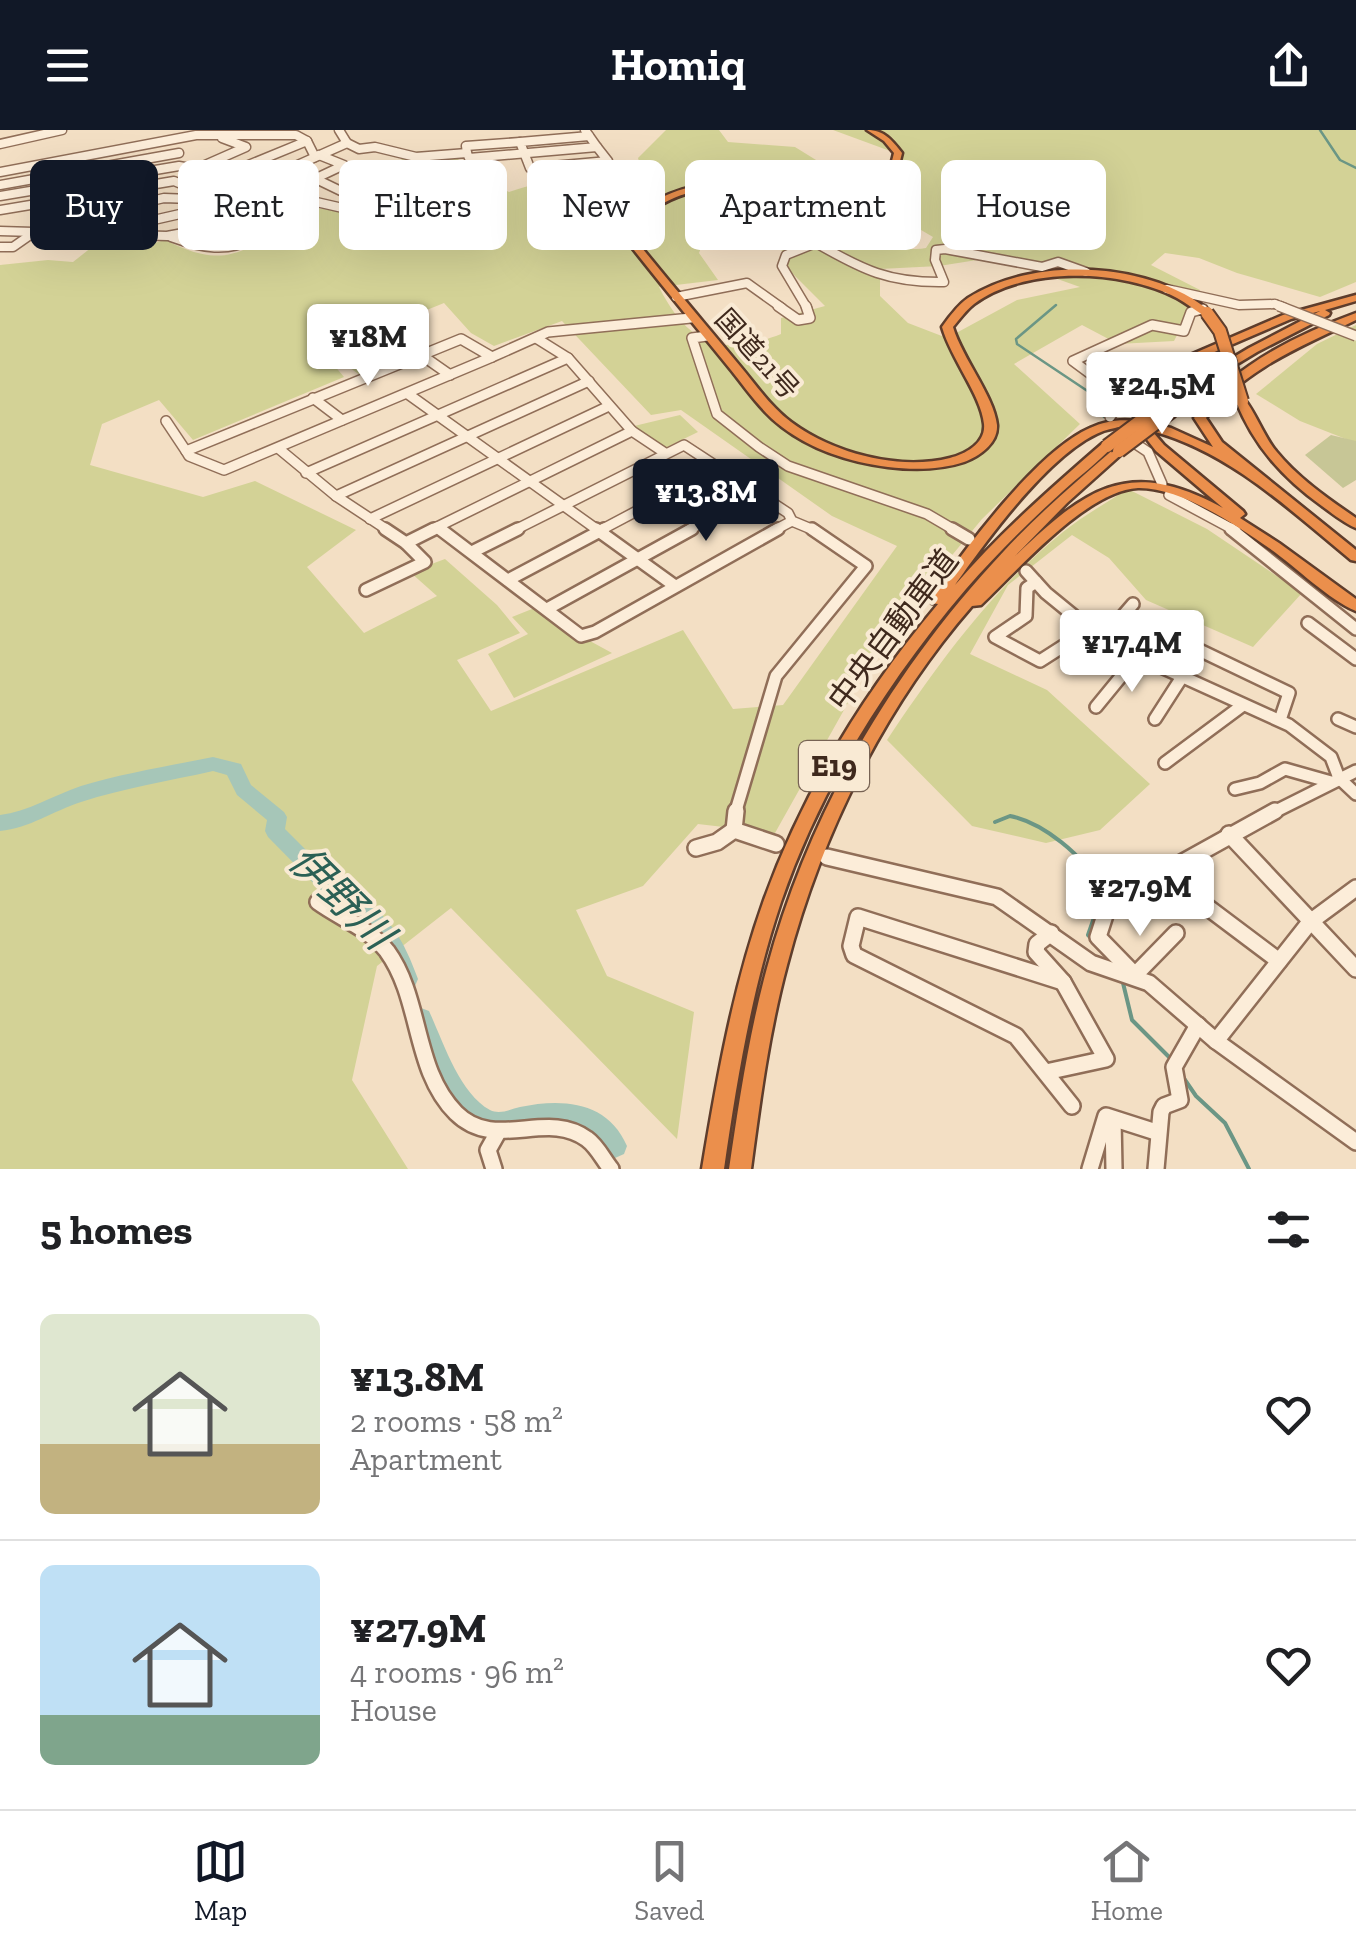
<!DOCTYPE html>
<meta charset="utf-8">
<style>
body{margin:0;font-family:"Zilla Slab","Noto Sans JP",serif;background:#f2f2f2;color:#202124;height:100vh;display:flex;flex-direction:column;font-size:38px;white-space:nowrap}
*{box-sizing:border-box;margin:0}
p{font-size:32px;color:#757577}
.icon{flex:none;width:55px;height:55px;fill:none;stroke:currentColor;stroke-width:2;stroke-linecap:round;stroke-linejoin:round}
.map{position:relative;height:1039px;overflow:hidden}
.details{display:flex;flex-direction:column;background:#fff;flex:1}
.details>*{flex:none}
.guide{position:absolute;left:30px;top:30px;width:1298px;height:90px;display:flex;gap:20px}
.price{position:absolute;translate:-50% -85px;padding:0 22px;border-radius:10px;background:#fff;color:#222;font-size:32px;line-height:65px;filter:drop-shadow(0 2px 5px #0008)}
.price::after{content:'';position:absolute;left:50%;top:60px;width:30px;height:22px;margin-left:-15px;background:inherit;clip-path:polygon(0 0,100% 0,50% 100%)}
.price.active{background:#111827;color:#fff}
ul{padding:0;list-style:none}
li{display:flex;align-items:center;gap:30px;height:250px;padding:0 40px}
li+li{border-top:2px solid #e0e0e0}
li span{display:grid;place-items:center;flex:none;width:280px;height:200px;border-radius:15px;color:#555}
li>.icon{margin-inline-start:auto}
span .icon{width:120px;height:120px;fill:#fffc;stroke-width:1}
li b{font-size:42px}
h2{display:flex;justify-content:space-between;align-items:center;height:120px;padding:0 40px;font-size:42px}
.tag{padding:0 35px;border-radius:15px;background:#fff;box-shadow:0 10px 40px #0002;font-size:35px;line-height:90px}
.tag.active{background:#111827;color:#fff}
header{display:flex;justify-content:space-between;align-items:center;height:130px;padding:0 40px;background:#111827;color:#fff;font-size:45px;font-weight:700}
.dock{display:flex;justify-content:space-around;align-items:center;height:140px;border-top:2px solid #e0e0e0;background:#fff;font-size:28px;color:#757577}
.dock a{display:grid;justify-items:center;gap:5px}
.dock .active{color:#111827}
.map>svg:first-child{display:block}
.green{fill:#d3d296;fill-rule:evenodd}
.cemetery{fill:#c7c696}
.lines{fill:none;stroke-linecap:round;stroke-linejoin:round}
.stream-far1{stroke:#6b9685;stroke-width:2.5}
.stream{stroke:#6b9685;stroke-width:4}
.river{fill:#a6c6b8;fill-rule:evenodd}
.minor-far3-casing{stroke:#906e58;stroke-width:11}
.minor-far2-casing{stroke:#906e58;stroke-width:12}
.minor-far1-casing{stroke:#906e58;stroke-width:16}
.minor-casing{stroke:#906e58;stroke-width:20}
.highway-casing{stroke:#5e3d2c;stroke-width:5}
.minor-far3{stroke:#fcedd9;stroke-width:8}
.minor-far2{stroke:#fcedd9;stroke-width:9}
.minor-far1{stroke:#fcedd9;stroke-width:11}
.minor{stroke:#fcedd9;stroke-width:15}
.highway{fill:#eb8f4c;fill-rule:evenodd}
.minor-bridge-far1-casing{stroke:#906e58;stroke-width:11;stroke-linecap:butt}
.minor-bridge-casing{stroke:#906e58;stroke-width:12;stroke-linecap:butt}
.highway-bridge-casing{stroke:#5e3d2c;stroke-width:16;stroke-linecap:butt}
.minor-bridge-far1{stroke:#fcedd9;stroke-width:8}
.minor-bridge{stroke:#fcedd9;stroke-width:9}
.highway-bridge{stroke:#eb8f4c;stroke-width:12}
.labels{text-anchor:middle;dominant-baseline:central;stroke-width:8;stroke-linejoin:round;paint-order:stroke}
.far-street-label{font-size:28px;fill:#3f291d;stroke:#f9ead4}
.shield{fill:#f9ead4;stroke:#776354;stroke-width:2.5}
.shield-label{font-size:30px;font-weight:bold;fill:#3f291d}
.street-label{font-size:32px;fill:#3f291d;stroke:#f9ead4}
.near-water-label{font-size:42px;font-style:italic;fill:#2b6055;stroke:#f9ead4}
</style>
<header><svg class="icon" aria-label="menu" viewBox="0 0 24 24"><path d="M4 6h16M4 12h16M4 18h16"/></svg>Homiq<svg class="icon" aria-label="share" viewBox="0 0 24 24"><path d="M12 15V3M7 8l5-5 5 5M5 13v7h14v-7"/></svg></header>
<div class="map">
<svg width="1356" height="1039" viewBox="0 0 1356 1039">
<rect width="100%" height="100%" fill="#f3dfc4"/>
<g class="green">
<path d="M666,0H719L728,12L795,17L829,38L877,52L901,25L833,0H1356V152L1320,167L1237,143L1199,128L1165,123L1151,135L1200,160L1174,211L1118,214L1082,195L1014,234L1080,294L982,389L886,505L775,703L698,694L643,756L576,780L607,846L694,882L677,1009L451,778L377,836L352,950L408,1039H0V135L48,130L73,132L92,117L147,115L165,110C236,146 251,113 310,77L361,85L378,77L369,67L408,22L452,20L467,42L509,62C555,46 594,47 641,38L638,28ZM874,90H904L933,107L926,118C903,123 882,110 867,94ZM773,99L790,141L825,176L781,188V204C720,228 688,214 659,157L718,150L699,123L705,107ZM996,127L1080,157L1017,170L947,208L908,193L880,166V139L939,136ZM444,173L471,203L494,216L562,191L651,285L681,280L832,386L897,416L783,575L733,579L683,500L491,581L457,530L520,503L497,475L445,429L410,442L437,466L364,503L307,437L356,400L255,351L203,367L90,335L102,294L159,270L193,310L344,247L323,222Z"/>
<path d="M1356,195V313L1300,291L1256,264L1317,214Z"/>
<path d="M381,206L408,226L360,245L343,233L355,226L349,218Z"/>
<path d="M680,285L698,302L663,319L630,297Z"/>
<path d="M1128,359L1207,399L1302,463L1253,517L1146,470L1109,428L1072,405L1008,455L970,524L1047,560L1150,654L1100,700L1046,713L972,696L887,610C938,534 991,460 1063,402C1083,386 1106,373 1128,359Z"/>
<path d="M537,477L580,510L590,511L612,523L514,568L488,524L528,504L512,487Z"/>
</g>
<path class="cemetery" d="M1331,305L1356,311V350L1343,358L1305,325Z"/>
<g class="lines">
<g class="stream-far1">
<path d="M1320,0L1340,30L1356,38"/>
<path d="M1056,175L1016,209L1017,214L1089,262L1104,287"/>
</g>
<g class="stream">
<path d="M995,692L1010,686C1040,692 1088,726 1096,757C1101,773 1093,790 1088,805L1093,810"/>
<path d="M1123,853L1132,890L1170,928"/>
<path d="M1183,947L1196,966L1225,993L1249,1039"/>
</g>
<g class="river">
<path d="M213,627L241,634L251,655L284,682L287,687L285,699L350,764C388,779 405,813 418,849L415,856L407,859L399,856C383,822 373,791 336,776L268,707L265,701L267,690L237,665L227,645L213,641C169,651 124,658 81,672C53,681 30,698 0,701V685C27,682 54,665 81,656C124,643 169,636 213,627Z"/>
<path d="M421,878L429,881C443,911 459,963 490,980C500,985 511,979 520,977C562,968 608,971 627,1016L624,1024L615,1028C598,1021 591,999 572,995C549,989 525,1002 502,1005C455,1011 422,923 410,888L413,881Z"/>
</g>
<g class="minor-far3-casing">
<g id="minor-far3">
<path d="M339,0L347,13L359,19L375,17L416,27L467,23L469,28L597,17L585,0"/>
<path d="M589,6L520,12L530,38L608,31L597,17"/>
<path d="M0,14L62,0"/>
<path d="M467,23L466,16L520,12"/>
<path d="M0,42L196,5H296L307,11L315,27"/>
<path d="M0,55L179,23"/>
<path d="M195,57L307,11"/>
<path d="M0,66L179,36L196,39L246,17L222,8"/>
<path d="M219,70L347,13"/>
<path d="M0,80L174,51L215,68"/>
<path d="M110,81L136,94L180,84L218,90L224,99"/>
<path d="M0,101L167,106L210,98L243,101L312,71L360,82L374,77L316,49"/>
<path d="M171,107C201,118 228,124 257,107L256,98"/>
<path d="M0,117H13L33,103L69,90L164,68L219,70L253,78L344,35L319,25"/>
<path d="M1167,159L1239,175L1275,174"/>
<path d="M676,167L747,153L782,178"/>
<path d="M807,178L782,136L786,125L816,113C863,140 889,153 944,152L935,130L936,120L945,119L1042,137L1058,132L1086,142"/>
</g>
</g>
<g class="minor-far2-casing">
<g id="minor-far2">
<path d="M778,176L798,190L810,188L806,176"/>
<path d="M387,201L450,245"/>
<path d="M707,206L692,208L717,284L759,317L788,336L927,384L956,401"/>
<path d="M536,208L568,228L632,301L665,323"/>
<path d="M461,209L492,227L224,340L189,326L186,321Z"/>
<path d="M492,227L548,202L691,188"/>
<path d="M408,264L599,401"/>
<path d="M313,268L342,290"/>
<path d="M1110,287L1121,271L1119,265L1073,231L1152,195L1184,201L1191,182L1203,179"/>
<path d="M166,291L186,321"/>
<path d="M1127,308L1148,322L1162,354"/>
<path d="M278,318L336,366L389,401"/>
<path d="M306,343L568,228"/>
<path d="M1169,365L1236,401"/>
<path d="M336,366L589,251"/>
<path d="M370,389L609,276"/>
<path d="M437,397L443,401"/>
<path d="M429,401L632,301"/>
<path d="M513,401L684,315L788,383L792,391L816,401"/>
<path d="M599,401L720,337"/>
<path d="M687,401L757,363"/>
<path d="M773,401L792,391"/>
</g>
</g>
<g class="minor-far1-casing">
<g id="minor-far1">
<path d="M385,399L406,413L434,399"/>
<path d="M440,399L581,506L595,502L778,399"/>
<path d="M596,399L675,456"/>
<path d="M952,399L969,409"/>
<path d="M1231,399L1356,499"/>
<path d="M472,422L518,399"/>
<path d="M1026,441L1046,463L1106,512L1289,595L1331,627L1339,648L1356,664"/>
<path d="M508,450L604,399"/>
<path d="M1036,452L1027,458L1026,486L995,507L1040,531L1090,499"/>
<path d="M366,460L425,432L406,413"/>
<path d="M547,479L692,399"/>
<path d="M1308,493L1356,529"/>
<path d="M1102,510L1133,474"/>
<path d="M1150,533L1170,506L1289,563L1280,590"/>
<path d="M1096,577L1137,527"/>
<path d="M1155,589L1182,547"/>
<path d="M1338,589L1356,597"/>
<path d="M1165,633L1243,575"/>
<path d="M1235,659L1260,653L1285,639L1331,652"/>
<path d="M735,684L776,546L866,436L812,399"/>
<path d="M1270,684L1356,641"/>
</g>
</g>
<g class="minor-casing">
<g id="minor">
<path d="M736,681L734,700L776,714"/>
<path d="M1229,704L1356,839"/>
<path d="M696,718L717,712L734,700"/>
<path d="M827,727L997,767L1091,833L1149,853L1216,911L1356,1012"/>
<path d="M1162,743L1279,831"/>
<path d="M318,772C340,788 370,799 387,821C422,869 413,940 456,983C495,1022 547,979 587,1009C597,1016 603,1029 611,1039"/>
<path d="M1135,845L1098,807L1107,779L1120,767L1275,681"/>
<path d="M1135,845L1176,803"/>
<path d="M1063,852L858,787L851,816L854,825L1016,906L1072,976"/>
<path d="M1216,911L1310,792L1356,758"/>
<path d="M1046,942L1106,929L1063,852L1036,822L1037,814L1051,803"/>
<path d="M1113,989L1114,1039"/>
<path d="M494,1039L488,1020L497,1004"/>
<path d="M1090,1039L1106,986L1156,1002"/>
<path d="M1156,1039L1161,982L1164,976L1180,970L1174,937L1198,895"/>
</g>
</g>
<g class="highway-casing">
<g id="highway">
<path d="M867,0C884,0 892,10 902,23L898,39C875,48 854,54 830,56C778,60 705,46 659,76C651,82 644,91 637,99L638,113C671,154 706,195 740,236C756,255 770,276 791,292C833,323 898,341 950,328C966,324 986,313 984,294C981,265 951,229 942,197C949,187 958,175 968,168C1034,125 1153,131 1212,183L1203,185C1195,180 1186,173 1177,168C1121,139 1025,136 974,174C966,180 959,190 953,197C962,228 994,266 997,295C998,313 980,326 964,332C940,340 913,340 888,337C850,332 812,320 782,297C761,281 747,260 731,240C697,198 663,157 630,115L627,98C635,89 644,77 655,71C708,41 773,55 831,51C852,49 871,43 891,35L894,23L884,11Z"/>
<path d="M1356,165V171L1325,180L1330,183L1329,185L1257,222L1159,281L1155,280V274L1249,218L1320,181L1291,189L1161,245L1151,256L1148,292L1171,298L1213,317L1194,288C1231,237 1298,204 1356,183V190C1302,216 1244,239 1206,288L1222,312L1356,420V431L1351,430C1290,380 1230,322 1152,301L1164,315L1243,381L1245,384L1240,388L1279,413L1356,469V481C1329,470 1295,436 1269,418C1236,395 1180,357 1138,358C1086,361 1018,440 981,475L972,476C884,577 821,705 787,835C769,902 760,971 751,1039H729C739,972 749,904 767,838C809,682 893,539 1004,421C1038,384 1077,351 1115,318L1119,317L1125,321L1067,373L1011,430C1083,361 1126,324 1223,378L1156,321L1138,298C1131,297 1122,296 1115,298C1061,306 986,411 955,455C1000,403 1051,358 1103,313H1111L1113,316C1098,333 1079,346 1062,362C1029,392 996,425 966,459C887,552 821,656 781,772C752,858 737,949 724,1039H702C717,948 733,857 764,770C803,662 864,562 938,474L932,473L930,470C963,421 1037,321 1090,298C1105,291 1120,289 1136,291L1139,255L1153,241L1283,185Z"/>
<path d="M1242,267C1252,275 1264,307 1276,321C1298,348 1327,368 1356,388V398C1344,393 1333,384 1322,376C1283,348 1254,316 1236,271Z"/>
</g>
</g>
<use href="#minor-far3" class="minor-far3"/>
<use href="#minor-far2" class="minor-far2"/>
<use href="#minor-far1" class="minor-far1"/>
<use href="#minor" class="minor"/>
<use href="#highway" class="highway"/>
<g class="minor-bridge-far1-casing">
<path id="minor-bridge-far1" d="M1275,174L1285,178"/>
</g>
<g class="minor-bridge-casing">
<path id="minor-bridge" d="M1279,176L1356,206"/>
</g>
<g class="highway-bridge-casing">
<g id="highway-bridge">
<path d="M1207,183L1220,201L1242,271"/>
<path d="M1107,316L1159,277"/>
<path d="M1119,321L1172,281"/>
</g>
</g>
<use href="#minor-bridge-far1" class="minor-bridge-far1"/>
<use href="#minor-bridge" class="minor-bridge"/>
<use href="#highway-bridge" class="highway-bridge"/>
</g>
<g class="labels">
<g class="far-street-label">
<text transform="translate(757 224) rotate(48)">国道21号</text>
</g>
<rect class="shield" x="799" y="611" width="70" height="50" rx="8"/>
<g class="shield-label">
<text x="834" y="636">E19</text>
</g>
<g class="street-label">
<text transform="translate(893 500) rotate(-53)">中央自動車道</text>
</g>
<g class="near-water-label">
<text transform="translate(341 767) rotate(45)">伊野川</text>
</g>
</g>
</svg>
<b class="price" style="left:368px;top:259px">¥18M</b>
<b class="price" style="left:1162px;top:307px">¥24.5M</b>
<b class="price active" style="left:706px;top:414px">¥13.8M</b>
<b class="price" style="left:1132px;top:565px">¥17.4M</b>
<b class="price" style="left:1140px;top:809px">¥27.9M</b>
<div class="guide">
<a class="tag active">Buy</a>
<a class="tag">Rent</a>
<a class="tag">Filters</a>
<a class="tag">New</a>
<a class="tag">Apartment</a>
<a class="tag">House</a>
</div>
</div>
<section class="details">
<h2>5 homes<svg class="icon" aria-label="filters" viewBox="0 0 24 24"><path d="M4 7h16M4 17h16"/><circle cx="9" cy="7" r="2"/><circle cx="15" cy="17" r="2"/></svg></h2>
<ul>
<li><span style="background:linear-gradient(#dfe7d0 65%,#c2b280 0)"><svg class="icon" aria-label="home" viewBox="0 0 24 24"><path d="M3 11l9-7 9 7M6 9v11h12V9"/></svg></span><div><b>¥13.8M</b><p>2 rooms · 58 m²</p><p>Apartment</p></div><svg class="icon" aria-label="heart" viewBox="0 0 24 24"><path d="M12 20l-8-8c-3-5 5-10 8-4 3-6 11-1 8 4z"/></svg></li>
<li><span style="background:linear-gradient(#bfe0f5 75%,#7fa58c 0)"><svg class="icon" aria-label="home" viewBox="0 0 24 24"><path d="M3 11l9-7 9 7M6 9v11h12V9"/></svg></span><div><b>¥27.9M</b><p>4 rooms · 96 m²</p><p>House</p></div><svg class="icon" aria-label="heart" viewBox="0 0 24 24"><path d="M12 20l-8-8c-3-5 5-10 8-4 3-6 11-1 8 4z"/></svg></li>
</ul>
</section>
<nav class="dock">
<a class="active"><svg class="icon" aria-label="map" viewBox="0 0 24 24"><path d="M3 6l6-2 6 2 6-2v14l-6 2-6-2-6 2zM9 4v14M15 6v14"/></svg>Map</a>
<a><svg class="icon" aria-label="saved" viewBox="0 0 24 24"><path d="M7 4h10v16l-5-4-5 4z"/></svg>Saved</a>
<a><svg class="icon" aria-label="home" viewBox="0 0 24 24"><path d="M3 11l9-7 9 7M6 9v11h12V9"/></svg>Home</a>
</nav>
